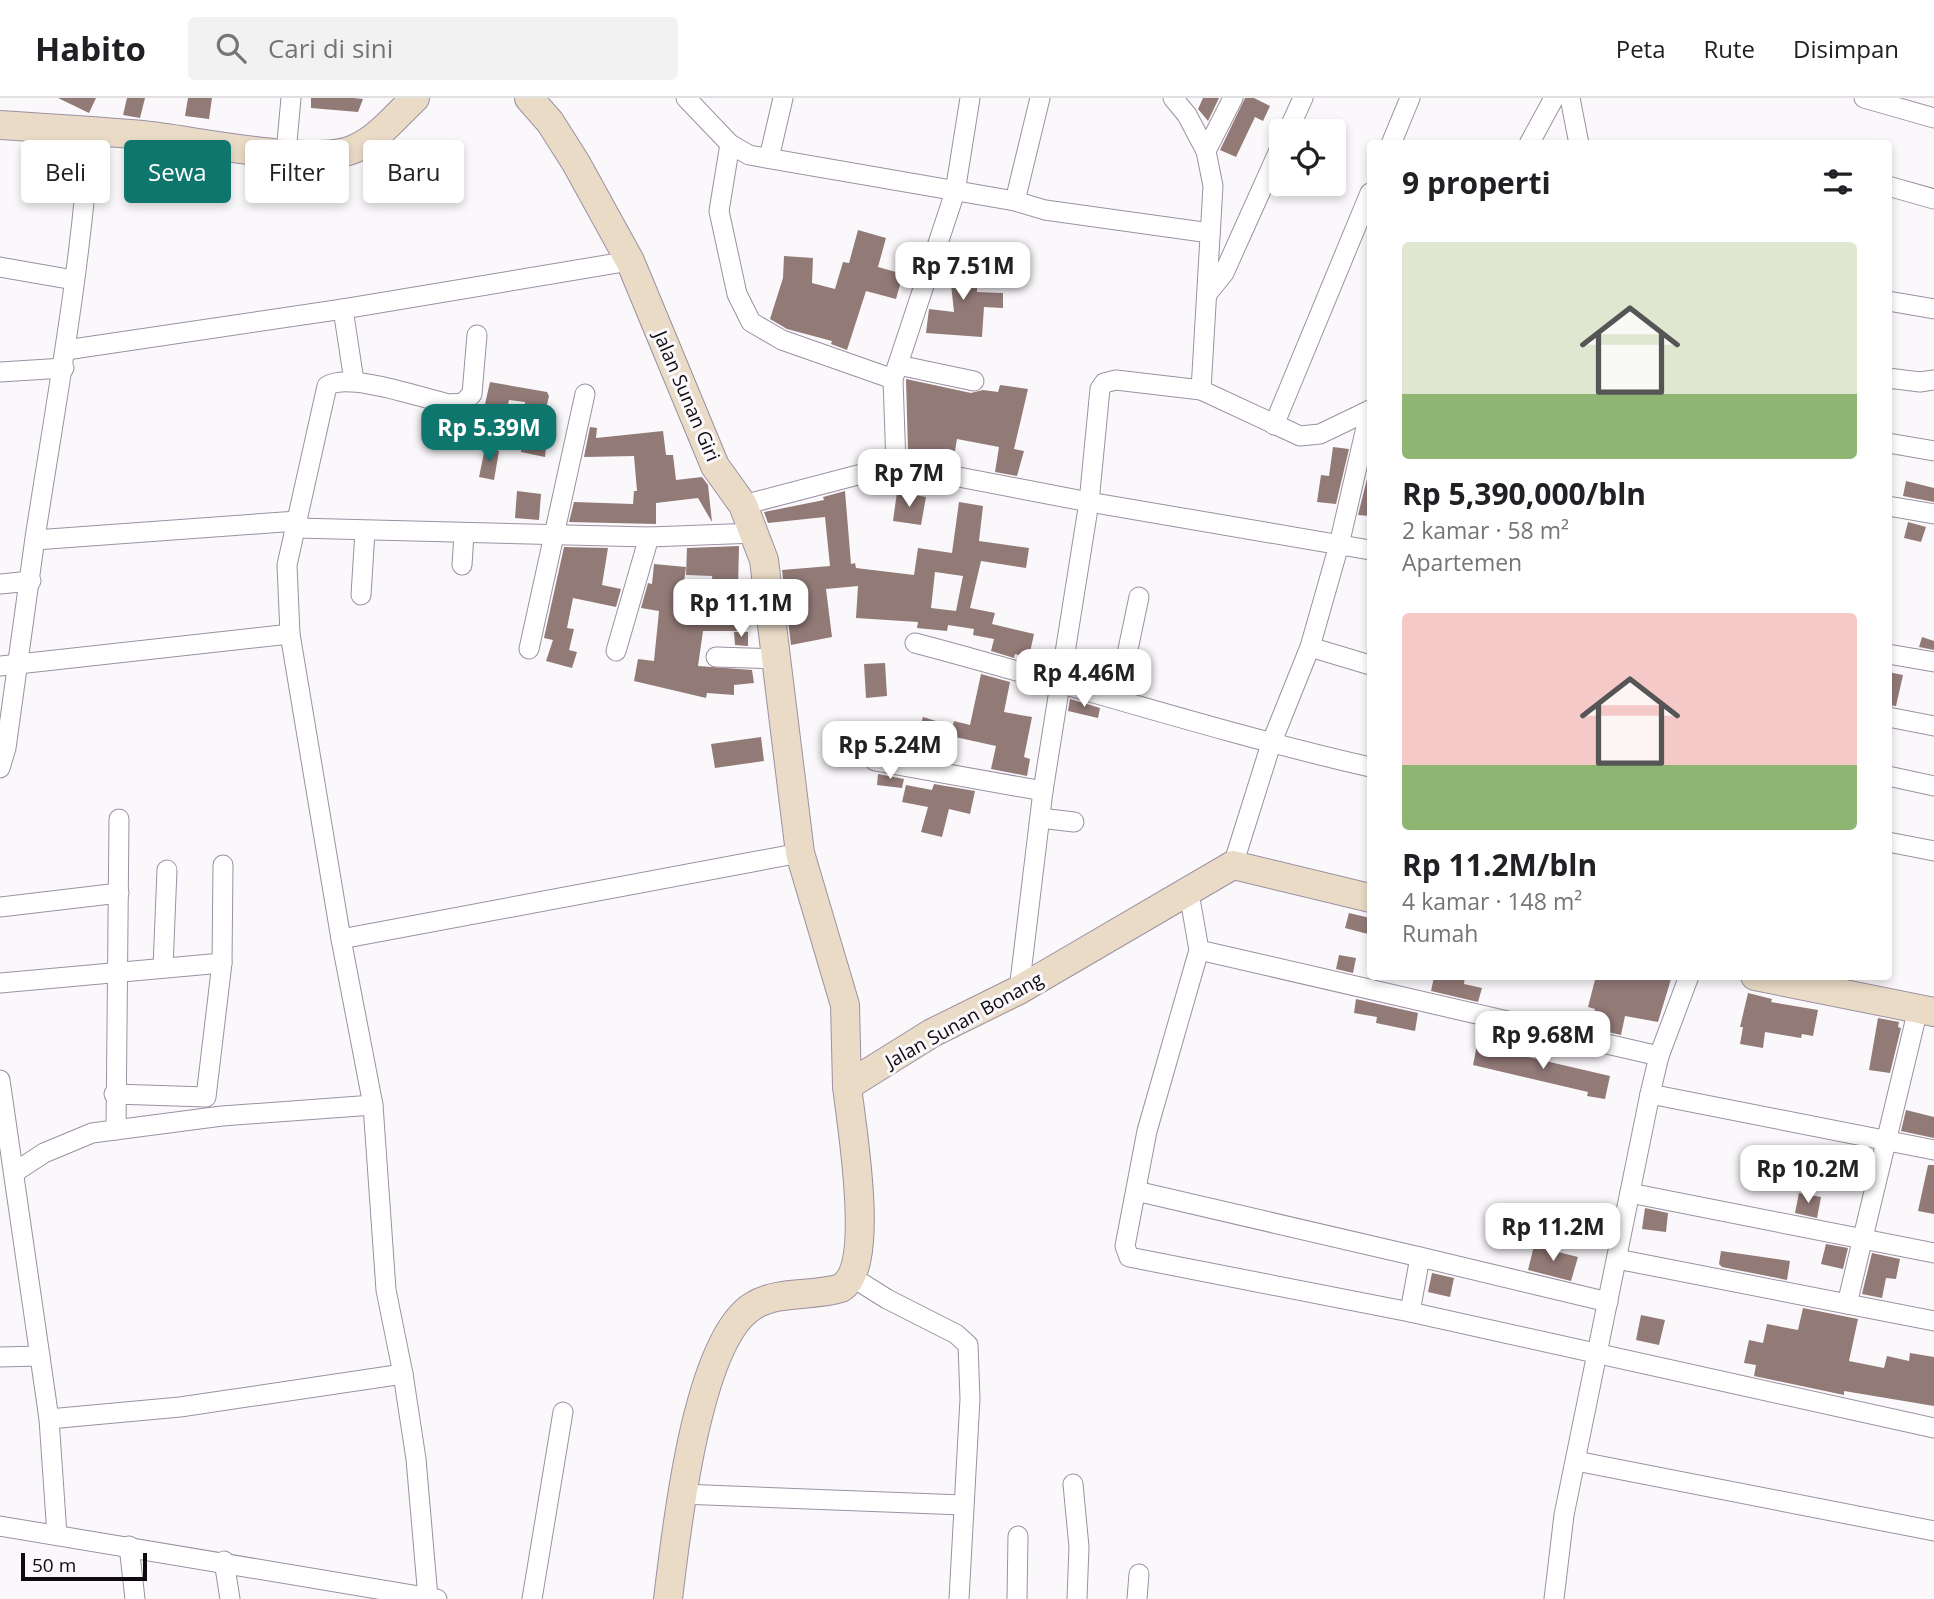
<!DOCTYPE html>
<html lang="id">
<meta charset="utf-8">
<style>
body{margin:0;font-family:"Open Sans",sans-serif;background:#f2f2f2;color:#202124;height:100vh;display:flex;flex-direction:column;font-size:26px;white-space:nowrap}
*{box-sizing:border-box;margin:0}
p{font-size:23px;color:#757577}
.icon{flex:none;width:38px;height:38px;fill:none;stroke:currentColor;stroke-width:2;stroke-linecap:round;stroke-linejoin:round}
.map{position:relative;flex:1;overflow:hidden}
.drawer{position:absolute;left:1367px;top:42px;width:525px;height:840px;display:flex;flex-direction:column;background:#fff;border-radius:7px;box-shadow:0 4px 10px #0003}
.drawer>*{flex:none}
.top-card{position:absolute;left:21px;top:42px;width:665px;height:63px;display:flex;gap:14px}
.fabs{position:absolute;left:1269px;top:21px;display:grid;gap:14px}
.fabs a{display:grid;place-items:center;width:77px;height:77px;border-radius:7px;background:#fff;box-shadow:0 4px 10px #0003;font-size:35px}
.scale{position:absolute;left:21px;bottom:18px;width:126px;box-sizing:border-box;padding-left:7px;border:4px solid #0e0a10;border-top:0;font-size:19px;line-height:24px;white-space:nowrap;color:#0e0a10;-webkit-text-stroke:5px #fbf8fc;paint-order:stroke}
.price{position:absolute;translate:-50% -60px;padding:0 16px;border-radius:14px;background:#fff;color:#222;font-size:23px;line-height:46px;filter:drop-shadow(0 2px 4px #0008)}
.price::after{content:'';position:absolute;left:50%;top:42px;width:21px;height:16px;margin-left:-10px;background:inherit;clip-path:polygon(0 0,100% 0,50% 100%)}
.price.selected{background:#0f766e;color:#fff}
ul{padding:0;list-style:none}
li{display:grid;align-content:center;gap:14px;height:371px;padding:0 35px}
li span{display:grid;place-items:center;height:217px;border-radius:7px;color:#555}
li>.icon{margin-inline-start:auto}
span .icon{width:126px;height:126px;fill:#fffc;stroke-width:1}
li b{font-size:30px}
h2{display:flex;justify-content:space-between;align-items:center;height:84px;padding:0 35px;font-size:30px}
.pill{padding:0 24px;border-radius:7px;background:#fff;box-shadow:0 4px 10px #0003;font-size:24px;line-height:63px}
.pill.selected{background:#0f766e;color:#fff}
header{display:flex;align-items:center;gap:42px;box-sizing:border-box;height:98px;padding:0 35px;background:#fff;border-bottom:2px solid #e0e0e0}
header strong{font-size:33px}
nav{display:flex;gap:38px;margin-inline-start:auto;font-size:24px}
.search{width:490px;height:63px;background:#f2f2f2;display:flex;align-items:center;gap:18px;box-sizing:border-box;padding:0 24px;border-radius:7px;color:#757577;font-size:26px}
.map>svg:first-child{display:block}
.building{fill:#927a77;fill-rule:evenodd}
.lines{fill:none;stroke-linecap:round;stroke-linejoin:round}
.street-casing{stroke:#9c90a2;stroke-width:21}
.secondary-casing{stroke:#9c90a2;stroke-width:30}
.street{stroke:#fff;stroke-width:19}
.secondary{stroke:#e9dbc6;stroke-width:28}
.labels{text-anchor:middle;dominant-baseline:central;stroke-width:6;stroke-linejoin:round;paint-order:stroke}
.street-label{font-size:19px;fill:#0e0a10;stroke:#fbf8fc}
</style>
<header>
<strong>Habito</strong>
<div class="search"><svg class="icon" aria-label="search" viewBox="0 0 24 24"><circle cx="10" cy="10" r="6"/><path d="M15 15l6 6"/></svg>Cari di sini</div>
<nav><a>Peta</a><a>Rute</a><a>Disimpan</a></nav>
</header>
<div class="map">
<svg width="1934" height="1501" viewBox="0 0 1934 1501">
<rect width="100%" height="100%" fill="#fbf8fc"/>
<g class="building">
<path d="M58,0H96L89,15Z"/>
<path d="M127,0H145L140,20L123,17Z"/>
<path d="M188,0H212L209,21L185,18Z"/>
<path d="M311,0H354L363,1L358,14L311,10Z"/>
<path d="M1203,0H1219L1208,23L1198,11Z"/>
<path d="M1245,0H1254L1270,8L1263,23L1255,19L1236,59L1220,52Z"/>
<path d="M858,132L886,140L878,169L903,176L896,201L866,193L847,252L831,246L832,243L787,231L770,221L783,180L784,158L813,160L812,185L835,191L843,164L849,165Z"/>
<path d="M946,160L977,161V194L1003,195V210L984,209L982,239L926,235L929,211L954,214L950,177H944Z"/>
<path d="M906,281L971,295L983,292L998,294L1000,287L1028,291L1014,351L1024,353L1017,378L995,374L999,349L957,341L953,365L914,358L915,354L908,353Z"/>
<path d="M490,284L547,294L549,298L540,336L547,337L545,359L521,354L527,315H524L525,304L509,302L507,312H502L500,319L483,315Z"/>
<path d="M590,329L597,330L596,340L663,333L666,357H673L676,382L702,379L708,387L712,424L698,400L656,405V426L569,424L574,404L633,406L634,393H637L634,358L584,359Z"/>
<path d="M1333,349L1349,351L1336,406L1317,404L1321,377L1329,378Z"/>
<path d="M485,350L499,353L494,382L479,379Z"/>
<path d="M1370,369V418L1358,417Z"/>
<path d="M1906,383L1934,390V404L1903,398Z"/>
<path d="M517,393L541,396L539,422L515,420Z"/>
<path d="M845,393L851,466L855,465L856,470L914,477L918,450L952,455L959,404L983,408L979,443L1029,450L1026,470L981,463L970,510L995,515L992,526L1034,536L1029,559L1015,556L1014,560L991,553L994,541L973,537L974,531L948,527L947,533L917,530L918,524L856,520L858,488L826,491L832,539L791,547L782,472L830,468L825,419L768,425L764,414L824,402L823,399ZM935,474L963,478L956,513L931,510Z"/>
<path d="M897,394L926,399L921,427L893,423Z"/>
<path d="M1908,424L1926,429L1921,444L1904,440Z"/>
<path d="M739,448L738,491L742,490L743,533H703L698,568L752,572L754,585L734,587V597L707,595L706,600L634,583L638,561L654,563L659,513L641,510L648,485L652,486L654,466L686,469L684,484H679L675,513L715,512L712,478L686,477L687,450Z"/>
<path d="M564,449L608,450L602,487L621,491L616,509L573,500L567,530L574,531L569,552L577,554L572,570L546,563L553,542L544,540Z"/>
<path d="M734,534H748V548L735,547Z"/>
<path d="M1922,539L1934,543V552L1919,549Z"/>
<path d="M885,565L887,598L866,600L864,566Z"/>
<path d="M1888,574L1903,577L1896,608L1888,607Z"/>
<path d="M981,576L1010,584L1004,614L1032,619L1024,659L1030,661L1027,678L991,671L996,648L955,639L949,664L932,661L936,647L916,641L923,619L936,623L935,627L952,630L954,623L970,627Z"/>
<path d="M1070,601L1100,610L1098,620L1068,613Z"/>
<path d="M761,639L764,663L715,670L711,646Z"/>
<path d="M878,676L904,681L902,690L877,687Z"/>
<path d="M934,686L975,693L970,716L949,711L942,739L921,734L928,709L902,704L906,687L932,692Z"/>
<path d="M1349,815L1370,820L1368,836L1345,830Z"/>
<path d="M1339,857L1356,860L1353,875L1336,871Z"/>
<path d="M1444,878H1465L1464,886L1482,890L1478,904L1431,893L1434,879L1443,881Z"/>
<path d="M1596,878H1672L1658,924L1625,918L1621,937L1591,930L1595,911L1588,909Z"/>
<path d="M1748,895L1772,901L1771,904L1818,912L1813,938L1802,936L1801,940L1765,934L1763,950L1740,946L1743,929H1740Z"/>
<path d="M1356,901L1418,915L1415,933L1376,925L1377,919L1354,915Z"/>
<path d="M1878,920L1899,924L1898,929L1901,930L1890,975L1869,972Z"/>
<path d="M1477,947L1610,978L1605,1001L1587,998L1588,994L1473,967Z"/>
<path d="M1906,1012L1934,1019V1040L1901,1033Z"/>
<path d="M1928,1067H1934V1116L1918,1113Z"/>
<path d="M1799,1095L1821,1099L1817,1120L1795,1115Z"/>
<path d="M1645,1110L1668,1115L1666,1134L1642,1131Z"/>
<path d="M1826,1146L1848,1150L1843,1171L1821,1166Z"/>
<path d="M1534,1148L1578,1159L1571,1183L1528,1172Z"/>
<path d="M1721,1153L1790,1163L1787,1182L1722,1169L1719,1166Z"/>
<path d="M1872,1155L1900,1161L1896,1181L1886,1180L1882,1200L1862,1196Z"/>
<path d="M1432,1175L1454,1180L1450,1199L1428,1194Z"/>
<path d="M1803,1210L1858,1221L1849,1263L1884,1270L1887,1258L1909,1263L1910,1255L1934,1259V1308L1844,1293V1297L1754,1278L1756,1267L1744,1265L1749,1242L1763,1245L1767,1226L1798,1232Z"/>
<path d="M1641,1217L1665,1222L1659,1247L1636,1242Z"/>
</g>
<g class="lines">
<g class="street-casing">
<g id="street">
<path d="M686,0L730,46L749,57L1015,103L1045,112L1210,135"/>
<path d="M1173,0L1187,17L1206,53L1213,88L1201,292L1300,338L1320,336L1370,312"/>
<path d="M1570,0L1579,46"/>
<path d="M1864,0L1934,20"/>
<path d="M1288,33L1303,0"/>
<path d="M730,46L719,113L737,196L751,224L782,242L893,281"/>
<path d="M1391,46L1410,0"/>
<path d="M1529,46L1554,0"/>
<path d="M1206,53L1233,0"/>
<path d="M286,55L291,0"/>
<path d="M769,60L783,0"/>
<path d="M1888,88L1934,101"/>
<path d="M1015,103L1040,0"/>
<path d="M0,169L74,182"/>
<path d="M1207,196L1224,175L1281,48"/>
<path d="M1888,203L1934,211"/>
<path d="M343,211L354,283"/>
<path d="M66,252L343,211L630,163"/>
<path d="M898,267L974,283"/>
<path d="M0,274L64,270"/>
<path d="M1888,280L1920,284L1934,282"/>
<path d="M1274,327L1370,95"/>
<path d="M1888,345L1934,353"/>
<path d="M896,367L893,281L955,94L970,0"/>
<path d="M743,407L896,367L1089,404L1370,452"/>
<path d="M1888,408L1934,416"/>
<path d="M297,430L649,439L756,435"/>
<path d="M35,442L297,423"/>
<path d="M462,467L464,436"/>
<path d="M0,486L31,483"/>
<path d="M361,497L365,433"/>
<path d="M290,536L341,841L373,1007L386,1192L403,1276"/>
<path d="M915,545C1067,585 1217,634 1370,669"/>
<path d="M1310,549L1370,567"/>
<path d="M529,551L585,296"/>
<path d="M616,553L649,439"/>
<path d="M1888,556L1934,564"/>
<path d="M716,559L778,561"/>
<path d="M0,568L290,536L287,467L327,288C349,274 422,300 449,306L463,305L472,296L477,237"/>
<path d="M1118,599L1139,499"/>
<path d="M1888,619L1934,628"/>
<path d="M875,663L1043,693"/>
<path d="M0,670L6,650C16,580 25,510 35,440C56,304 81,170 90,34"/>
<path d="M1888,678L1934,688"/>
<path d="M1040,720L1074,724"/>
<path d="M1888,744L1934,753"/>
<path d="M1233,767L1271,646L1310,549L1339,447L1370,312"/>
<path d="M1189,795L1199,852L1147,1033L1125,1148L1129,1159L1410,1214L1420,1159L1608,1204"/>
<path d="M0,809L119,795"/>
<path d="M341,841L800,755"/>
<path d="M1199,852L1659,958"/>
<path d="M163,869L167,772"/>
<path d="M0,885L222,865L223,767"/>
<path d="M1019,892L1043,693L1089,404L1100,291L1104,285L1116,282L1201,292"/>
<path d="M0,982L49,1321L180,1309L403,1276L416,1361L428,1500"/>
<path d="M114,996L206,999L222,865"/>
<path d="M1650,996L1934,1052"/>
<path d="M116,1032L119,721"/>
<path d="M15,1074L44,1055L92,1035L222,1018L373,1007"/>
<path d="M1136,1093L1420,1159"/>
<path d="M1630,1095L1934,1155"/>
<path d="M1617,1161L1934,1223"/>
<path d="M852,1179L887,1201L956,1236L968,1247L970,1301L959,1501"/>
<path d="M1847,1206L1918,911"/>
<path d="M1410,1214L1934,1330"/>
<path d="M0,1259L40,1258"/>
<path d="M49,1321L57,1437"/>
<path d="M1576,1363L1934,1433"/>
<path d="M1073,1386L1079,1449L1077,1501"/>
<path d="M681,1396L963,1407"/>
<path d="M0,1428L437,1501"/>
<path d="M129,1448L135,1501"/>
<path d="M224,1463L230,1501"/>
<path d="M532,1501L563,1314"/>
<path d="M1017,1501L1018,1438"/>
<path d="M1137,1501L1139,1476"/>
<path d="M1554,1501L1564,1417L1650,996L1659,958L1689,878"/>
</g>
</g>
<g class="secondary-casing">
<g id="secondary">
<path d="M529,0L550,24L576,65L630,163L715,368L743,407L764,462L800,755L845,907L847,988"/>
<path d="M0,27C48,30 96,33 143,37C192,42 312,69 354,51C378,41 397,17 415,0"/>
<path d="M1755,878L1934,914"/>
<path d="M668,1501C676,1436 696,1243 753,1208C778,1192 813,1199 841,1190C877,1168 851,1027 847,988L932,935L1019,892L1233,767L1370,800"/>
</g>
</g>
<use href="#street" class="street"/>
<use href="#secondary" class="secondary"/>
</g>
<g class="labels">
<g class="street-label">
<text transform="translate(687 298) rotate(67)">Jalan Sunan Giri</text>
<text transform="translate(964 922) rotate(-29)">Jalan Sunan Bonang</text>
</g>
</g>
</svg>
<div class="fabs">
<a><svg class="icon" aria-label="locate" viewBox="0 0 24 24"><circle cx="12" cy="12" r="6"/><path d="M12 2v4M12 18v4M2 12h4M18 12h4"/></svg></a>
</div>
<div class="scale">50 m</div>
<b class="price" style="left:963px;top:204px">Rp 7.51M</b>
<b class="price selected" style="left:489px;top:366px">Rp 5.39M</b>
<b class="price" style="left:909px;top:411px">Rp 7M</b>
<b class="price" style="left:741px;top:541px">Rp 11.1M</b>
<b class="price" style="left:1084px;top:611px">Rp 4.46M</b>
<b class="price" style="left:890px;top:683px">Rp 5.24M</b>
<b class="price" style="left:1543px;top:973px">Rp 9.68M</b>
<b class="price" style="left:1808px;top:1107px">Rp 10.2M</b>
<b class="price" style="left:1553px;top:1165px">Rp 11.2M</b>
<div class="top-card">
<a class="pill">Beli</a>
<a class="pill selected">Sewa</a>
<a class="pill">Filter</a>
<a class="pill">Baru</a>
</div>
<section class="drawer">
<h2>9 properti<svg class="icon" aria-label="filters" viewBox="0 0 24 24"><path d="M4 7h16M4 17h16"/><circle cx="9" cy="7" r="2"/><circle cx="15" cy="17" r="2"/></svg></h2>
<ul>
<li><span style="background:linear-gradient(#dfe7d0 70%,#8fb573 0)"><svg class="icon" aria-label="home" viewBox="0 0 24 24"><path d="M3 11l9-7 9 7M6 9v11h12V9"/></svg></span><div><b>Rp 5,390,000/bln</b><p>2 kamar · 58 m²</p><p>Apartemen</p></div></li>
<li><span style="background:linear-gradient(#f6c9c9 70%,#8fb573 0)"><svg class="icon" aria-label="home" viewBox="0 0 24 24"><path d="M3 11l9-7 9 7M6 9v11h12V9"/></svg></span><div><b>Rp 11.2M/bln</b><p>4 kamar · 148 m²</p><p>Rumah</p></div></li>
</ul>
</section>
</div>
